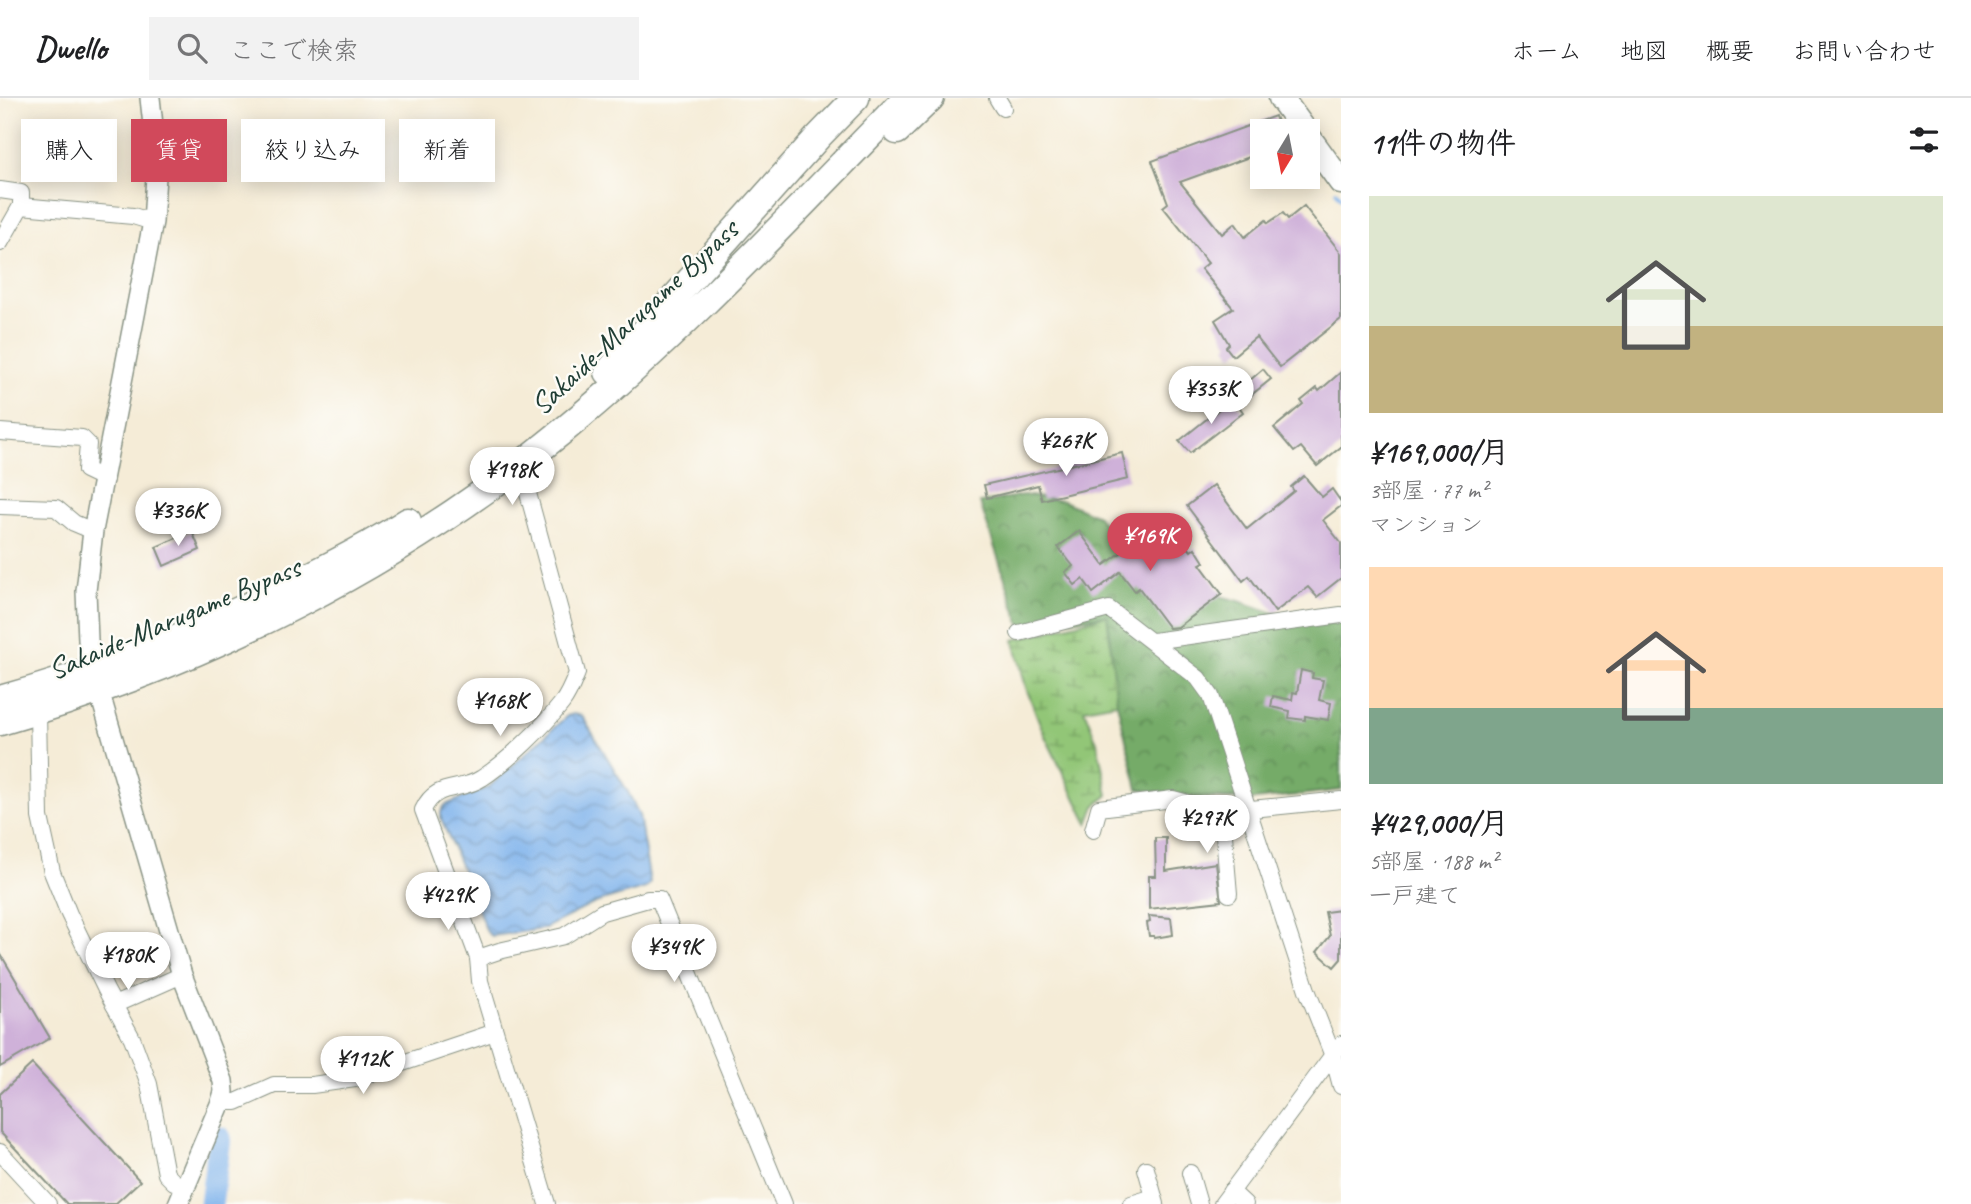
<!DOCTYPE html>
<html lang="ja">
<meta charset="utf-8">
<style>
body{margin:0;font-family:Caveat,"Klee One",sans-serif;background:#f2f2f2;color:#202124;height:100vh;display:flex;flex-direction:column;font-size:26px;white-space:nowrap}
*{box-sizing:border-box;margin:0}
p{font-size:23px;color:#757577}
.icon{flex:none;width:38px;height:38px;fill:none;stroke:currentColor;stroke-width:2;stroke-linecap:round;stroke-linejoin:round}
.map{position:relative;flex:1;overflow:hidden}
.details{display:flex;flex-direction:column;background:#fff;width:630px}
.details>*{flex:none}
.hud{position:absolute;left:21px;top:21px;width:665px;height:63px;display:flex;gap:14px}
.needle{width:46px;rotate:190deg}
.fabs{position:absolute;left:1250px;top:21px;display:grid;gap:14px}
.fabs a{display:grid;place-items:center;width:70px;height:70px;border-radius:0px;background:#fff;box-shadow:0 4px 18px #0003;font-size:35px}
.price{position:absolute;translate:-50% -60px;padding:0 16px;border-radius:24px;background:#fff;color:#222;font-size:23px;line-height:46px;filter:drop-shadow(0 2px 4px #0008)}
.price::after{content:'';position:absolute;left:50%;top:42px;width:21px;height:16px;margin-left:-10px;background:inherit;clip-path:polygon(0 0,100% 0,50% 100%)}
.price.selected{background:#d1495b;color:#fff}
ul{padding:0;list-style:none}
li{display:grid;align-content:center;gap:14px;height:371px;padding:0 28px}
li span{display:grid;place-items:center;height:217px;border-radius:0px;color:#555}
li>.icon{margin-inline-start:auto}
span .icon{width:126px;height:126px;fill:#fffc;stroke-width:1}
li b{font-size:30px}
h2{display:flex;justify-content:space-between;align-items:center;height:84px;padding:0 28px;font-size:30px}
.pill{padding:0 24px;border-radius:0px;background:#fff;box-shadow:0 4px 18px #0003;font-size:24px;line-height:63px}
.pill.selected{background:#d1495b;color:#fff}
header{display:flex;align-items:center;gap:42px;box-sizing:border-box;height:98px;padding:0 35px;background:#fff;border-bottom:2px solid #e0e0e0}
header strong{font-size:33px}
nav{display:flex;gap:38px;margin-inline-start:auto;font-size:24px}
.search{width:490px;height:63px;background:#f2f2f2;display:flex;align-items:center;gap:18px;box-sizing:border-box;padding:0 24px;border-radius:0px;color:#757577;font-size:26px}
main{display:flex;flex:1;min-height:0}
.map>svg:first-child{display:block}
.forest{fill:url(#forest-crowns);stroke:#4a744e;stroke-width:2}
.wetland{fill:url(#wetland-marsh);stroke:#588256;stroke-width:2}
.water{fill:url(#water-waves);stroke:#4e7890;stroke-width:2}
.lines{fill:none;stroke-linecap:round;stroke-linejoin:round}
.stream{stroke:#7eb2ec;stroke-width:3.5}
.river{stroke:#7eb2ec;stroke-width:23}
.building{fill:#cfb1d9}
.minor-casing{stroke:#8a9486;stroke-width:18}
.tertiary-casing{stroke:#8a9486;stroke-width:22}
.primary-casing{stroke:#8a9486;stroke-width:27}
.trunk-casing{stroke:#8a9486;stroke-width:29}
.minor{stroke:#fff;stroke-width:16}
.tertiary{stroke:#fff;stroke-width:19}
.primary{stroke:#fff;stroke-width:24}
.trunk{stroke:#fff;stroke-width:26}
.labels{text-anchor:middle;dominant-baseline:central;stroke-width:5;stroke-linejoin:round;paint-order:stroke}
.street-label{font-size:30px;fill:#1f3d34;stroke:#fdfcf7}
</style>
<header>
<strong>Dwello</strong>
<div class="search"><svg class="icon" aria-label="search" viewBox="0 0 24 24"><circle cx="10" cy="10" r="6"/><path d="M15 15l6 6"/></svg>ここで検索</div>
<nav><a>ホーム</a><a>地図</a><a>概要</a><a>お問い合わせ</a></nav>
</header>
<main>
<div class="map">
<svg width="1341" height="1106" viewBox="0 0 1341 1106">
<defs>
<pattern id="forest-crowns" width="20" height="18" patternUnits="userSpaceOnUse" patternTransform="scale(1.75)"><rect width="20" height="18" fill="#75ab68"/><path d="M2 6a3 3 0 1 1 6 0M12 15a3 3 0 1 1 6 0" fill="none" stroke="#5f8c56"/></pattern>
<pattern id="wetland-marsh" width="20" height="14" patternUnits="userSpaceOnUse" patternTransform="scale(1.75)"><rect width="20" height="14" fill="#92c677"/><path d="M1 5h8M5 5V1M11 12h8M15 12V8" fill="none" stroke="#77a262"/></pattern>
<pattern id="water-waves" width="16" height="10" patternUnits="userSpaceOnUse" patternTransform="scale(1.75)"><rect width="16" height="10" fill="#7eb2ec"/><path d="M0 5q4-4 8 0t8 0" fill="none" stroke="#6792c0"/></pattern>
</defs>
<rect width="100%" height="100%" fill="#fdfcf7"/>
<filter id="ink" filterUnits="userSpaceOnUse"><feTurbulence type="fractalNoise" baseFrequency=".0143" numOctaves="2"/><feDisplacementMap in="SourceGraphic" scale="14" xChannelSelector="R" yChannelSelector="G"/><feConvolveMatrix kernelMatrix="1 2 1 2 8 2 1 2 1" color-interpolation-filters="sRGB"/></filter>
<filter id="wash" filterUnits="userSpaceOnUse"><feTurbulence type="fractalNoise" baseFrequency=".00686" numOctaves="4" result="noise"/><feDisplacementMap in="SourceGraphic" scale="28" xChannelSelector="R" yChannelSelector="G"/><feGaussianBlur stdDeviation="1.57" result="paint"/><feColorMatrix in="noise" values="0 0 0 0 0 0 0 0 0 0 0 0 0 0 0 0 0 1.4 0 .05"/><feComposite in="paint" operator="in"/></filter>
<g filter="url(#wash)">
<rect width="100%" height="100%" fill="#f5ecd7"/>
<path class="forest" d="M1023,397L1063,403L1098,418L1136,472L1174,486L1239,503L1303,525H1341V692L1255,702L1189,699L1138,691L1117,605L1107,517L1022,528L1020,526L980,405Z"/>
<path class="wetland" d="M1107,517L1117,605L1084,611L1097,644L1108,697L1095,708L1088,726L1044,636L1026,590L1014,542Z"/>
<path class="water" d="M573,616L582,618L628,694L639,717L650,785L646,790L595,805L543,831L492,838L487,834L441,720V714L445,707L488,690L567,618Z"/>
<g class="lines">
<path class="stream" d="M1336,93L1341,100"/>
<path class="river" d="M211,1106L220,1040"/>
</g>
<g id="blocks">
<g class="building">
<path d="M1275,18L1280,33H1262V82H1260L1252,58L1180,84L1222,136L1235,125L1245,139L1266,122L1268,125L1283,115L1288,121L1304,108L1341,155V221L1280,269L1256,239L1233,258L1226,249L1229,246L1215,222L1233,210L1201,171L1208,165L1163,109L1168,105L1152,63Z"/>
<path d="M1263,271L1271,281L1250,298L1242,289Z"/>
<path d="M1341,274V349L1317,368L1301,349L1294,354L1274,330L1303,306L1301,303L1317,290L1319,293Z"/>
<path d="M1233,300L1243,314L1190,355L1179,343Z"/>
<path d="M1122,355L1128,381L1042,402L1038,387L987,400L984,387Z"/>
<path d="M1304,378L1322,399L1332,391L1341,404V408L1323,422L1341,445V480L1317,499L1308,489L1275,514L1249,478L1243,483L1187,408L1214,387L1247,431L1294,393L1291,389Z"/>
<path d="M1169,424L1191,453L1195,450L1204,464L1200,466L1222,496L1178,529L1169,530L1139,490L1135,493L1120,474L1093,495L1083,481L1075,487L1065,474L1073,468L1058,449L1079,433L1104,467L1137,443L1140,446Z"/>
<path d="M192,433L200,452L164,468L156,449Z"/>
<path d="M1301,572L1313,575L1312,580L1323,582L1319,602L1331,605L1328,622L1305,618V622L1289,620L1290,613L1271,609L1273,598L1292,602L1293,594L1297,595Z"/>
<path d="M1155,740H1166V773L1216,765L1221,803L1149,811V778H1156Z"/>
<path d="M1341,812V861L1334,869L1317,854L1330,838L1325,814Z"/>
<path d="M1149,818L1171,820L1173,837L1154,840V838H1149L1147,825L1150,824Z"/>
<path d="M0,855L50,940L0,969Z"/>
<path d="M32,966L140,1083L115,1106H67L0,1034V996Z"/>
</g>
</g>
</g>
<g filter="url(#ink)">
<use href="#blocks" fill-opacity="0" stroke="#8a9486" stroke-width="2"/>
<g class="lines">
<g class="minor-casing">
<g id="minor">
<path d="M997,0L1003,10"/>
<path d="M0,92L21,95V108L0,145"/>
<path d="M21,108L133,118L153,124"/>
<path d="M0,334L82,340L88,346L86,372L105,381"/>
<path d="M520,366L577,575C573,585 569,596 562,605C544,628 507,664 482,680C460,695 436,683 423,712L478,860L480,883L547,1106"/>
<path d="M0,408L56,410L74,425L93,433"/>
<path d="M1019,535L1109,511L1198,580L1211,598L1307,892L1333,958L1341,988"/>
<path d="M1153,543L1341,517"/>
<path d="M38,613L40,719L52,774L69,816L106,892L132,940L149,986L166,1076L174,1084L185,1088"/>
<path d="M1222,714L1229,796"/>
<path d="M1093,732L1099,710L1173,701L1222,714L1341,702"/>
<path d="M478,860L499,853L564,838L602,814L648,801H659L784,1106"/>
<path d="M114,907L182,877"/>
<path d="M221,1004H236L274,987H312L355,981L495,934"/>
<path d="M0,1054L48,1106"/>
<path d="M1146,1071L1156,1106"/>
<path d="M1190,1075L1199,1106"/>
<path d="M1231,1093L1245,1106"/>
<path d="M1131,1106L1154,1099"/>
<path d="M1222,1106L1341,946"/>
</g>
</g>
<g class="tertiary-casing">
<path id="tertiary" d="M150,0L157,63L153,124L93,433L86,493L88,542L93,572L182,877L223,983L224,994L221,1004L178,1106"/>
</g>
<g class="primary-casing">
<g id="primary">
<path d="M1281,0L1305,33"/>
<path d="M1307,37L1341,84"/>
</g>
</g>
<g class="trunk-casing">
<g id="trunk">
<path d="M897,33L931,0"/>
<path d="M608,274L818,39L856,0"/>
<path d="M0,601C99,574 195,535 287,489C328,469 369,448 408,423"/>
<path d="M0,624C205,565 399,468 564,332C687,231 795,113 906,0"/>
</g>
</g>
<use href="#minor" class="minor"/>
<use href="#tertiary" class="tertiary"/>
<use href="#primary" class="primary"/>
<use href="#trunk" class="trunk"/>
</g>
</g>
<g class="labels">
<g class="street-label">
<text transform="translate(634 219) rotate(-43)">Sakaide-Marugame Bypass</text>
<text transform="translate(174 520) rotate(-23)">Sakaide-Marugame Bypass</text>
</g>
</g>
</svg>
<div class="fabs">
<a><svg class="needle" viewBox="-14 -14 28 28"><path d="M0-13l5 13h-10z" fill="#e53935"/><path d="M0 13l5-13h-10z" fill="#757577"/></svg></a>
</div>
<b class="price" style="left:1211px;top:328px">¥353K</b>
<b class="price" style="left:1066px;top:380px">¥267K</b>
<b class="price" style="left:512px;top:409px">¥198K</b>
<b class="price" style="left:178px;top:450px">¥336K</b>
<b class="price selected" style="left:1150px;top:475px">¥169K</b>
<b class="price" style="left:500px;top:640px">¥168K</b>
<b class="price" style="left:1207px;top:757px">¥297K</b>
<b class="price" style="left:448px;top:834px">¥429K</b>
<b class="price" style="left:674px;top:886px">¥349K</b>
<b class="price" style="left:128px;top:894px">¥180K</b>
<b class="price" style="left:363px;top:998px">¥112K</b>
<div class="hud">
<a class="pill">購入</a>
<a class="pill selected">賃貸</a>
<a class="pill">絞り込み</a>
<a class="pill">新着</a>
</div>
</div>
<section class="details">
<h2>11件の物件<svg class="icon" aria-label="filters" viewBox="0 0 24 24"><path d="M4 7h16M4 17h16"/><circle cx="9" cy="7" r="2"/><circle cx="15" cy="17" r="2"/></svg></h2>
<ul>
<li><span style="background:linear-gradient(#dfe7d0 60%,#c2b280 0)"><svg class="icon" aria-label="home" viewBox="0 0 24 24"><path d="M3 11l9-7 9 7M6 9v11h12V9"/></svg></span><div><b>¥169,000/月</b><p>3部屋 · 77 m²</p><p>マンション</p></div></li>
<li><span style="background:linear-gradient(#ffd9b3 65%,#7fa58c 0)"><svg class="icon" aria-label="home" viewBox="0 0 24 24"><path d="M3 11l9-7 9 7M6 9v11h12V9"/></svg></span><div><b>¥429,000/月</b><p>5部屋 · 188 m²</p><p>一戸建て</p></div></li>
</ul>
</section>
</main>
